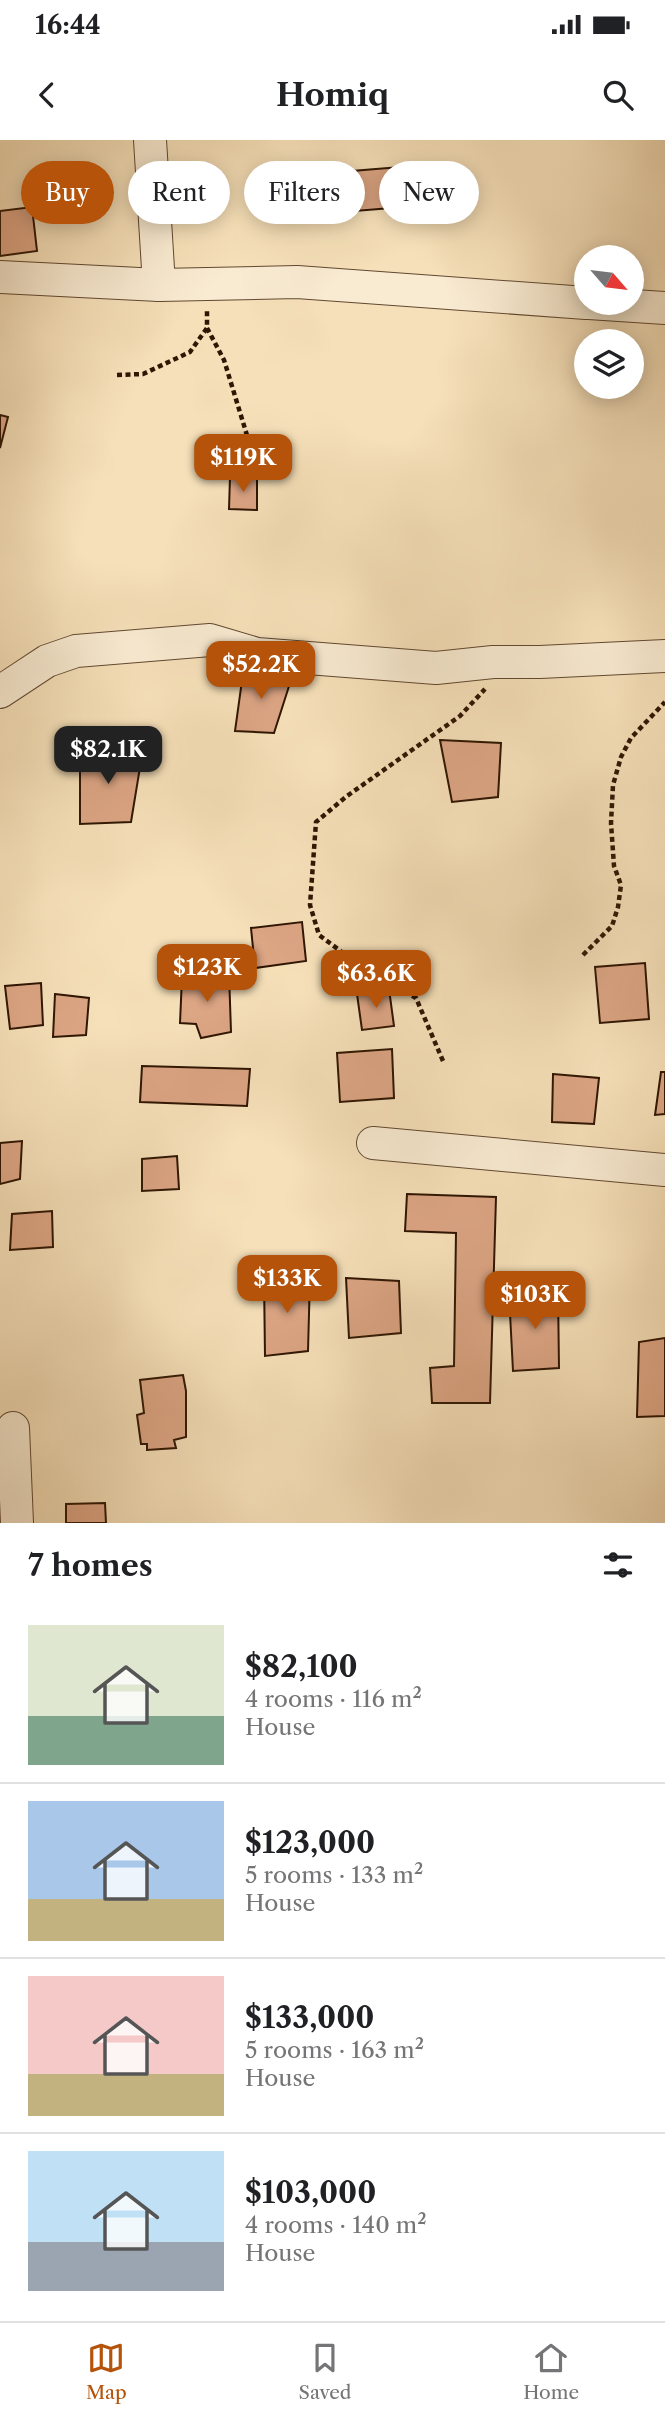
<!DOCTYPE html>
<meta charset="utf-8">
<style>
body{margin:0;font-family:"Libre Caslon Text",serif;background:#f6f6f6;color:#202124;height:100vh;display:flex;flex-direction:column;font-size:26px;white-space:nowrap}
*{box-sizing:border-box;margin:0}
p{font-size:23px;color:#757577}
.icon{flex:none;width:38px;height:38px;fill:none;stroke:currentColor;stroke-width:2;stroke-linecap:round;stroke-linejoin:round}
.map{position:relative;height:1383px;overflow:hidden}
.sheet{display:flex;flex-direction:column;background:#fff;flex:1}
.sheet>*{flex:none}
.hud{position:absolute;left:21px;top:21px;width:623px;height:63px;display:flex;gap:14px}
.needle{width:46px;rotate:118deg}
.tools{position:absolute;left:574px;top:105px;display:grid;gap:14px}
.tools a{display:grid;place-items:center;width:70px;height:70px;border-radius:50%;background:#fff;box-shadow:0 4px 18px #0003;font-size:35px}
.price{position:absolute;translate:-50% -60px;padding:0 16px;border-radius:14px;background:#b45309;color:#fff;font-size:23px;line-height:46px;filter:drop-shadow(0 2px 4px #0008)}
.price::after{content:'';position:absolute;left:50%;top:42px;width:21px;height:16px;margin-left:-10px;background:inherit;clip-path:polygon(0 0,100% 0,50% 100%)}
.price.selected{background:#222;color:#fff}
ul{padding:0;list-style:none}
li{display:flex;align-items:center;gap:21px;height:175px;padding:0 28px}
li+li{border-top:2px solid #e0e0e0}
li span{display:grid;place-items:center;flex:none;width:196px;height:140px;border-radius:0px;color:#555}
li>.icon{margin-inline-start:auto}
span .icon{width:84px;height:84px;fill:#fffc;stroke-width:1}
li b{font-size:30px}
h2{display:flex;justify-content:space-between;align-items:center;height:84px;padding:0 28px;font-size:30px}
.chip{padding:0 24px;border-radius:32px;background:#fff;box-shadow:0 4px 18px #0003;font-size:24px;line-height:63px}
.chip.selected{background:#b45309;color:#fff}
.status{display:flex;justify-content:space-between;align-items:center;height:49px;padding:0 35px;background:#fff;direction:ltr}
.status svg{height:19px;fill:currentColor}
header{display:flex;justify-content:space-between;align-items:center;height:91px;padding:0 28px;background:#fff;font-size:32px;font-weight:700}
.dock{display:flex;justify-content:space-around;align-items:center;height:98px;border-top:2px solid #e0e0e0;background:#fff;font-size:19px;color:#757577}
.dock a{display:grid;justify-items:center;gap:4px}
.dock .selected{color:#b45309}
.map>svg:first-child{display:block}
.building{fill:#dca584;stroke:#2f1603;stroke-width:2}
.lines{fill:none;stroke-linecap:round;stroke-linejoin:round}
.minor-casing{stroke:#614830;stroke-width:34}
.path{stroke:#2f1603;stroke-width:4.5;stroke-dasharray:5 3.5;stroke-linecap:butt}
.minor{stroke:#f9ebd2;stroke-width:32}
</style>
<div class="status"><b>16:44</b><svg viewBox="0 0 49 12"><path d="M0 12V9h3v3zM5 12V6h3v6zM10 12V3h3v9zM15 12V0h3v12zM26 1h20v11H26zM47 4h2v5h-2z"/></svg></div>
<header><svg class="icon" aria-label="back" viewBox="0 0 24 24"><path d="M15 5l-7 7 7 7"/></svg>Homiq<svg class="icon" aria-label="search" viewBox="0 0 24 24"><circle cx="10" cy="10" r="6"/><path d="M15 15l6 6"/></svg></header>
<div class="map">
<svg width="665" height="1383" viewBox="0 0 665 1383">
<rect width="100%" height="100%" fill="#f6e0b9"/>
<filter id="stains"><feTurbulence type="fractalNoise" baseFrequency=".00286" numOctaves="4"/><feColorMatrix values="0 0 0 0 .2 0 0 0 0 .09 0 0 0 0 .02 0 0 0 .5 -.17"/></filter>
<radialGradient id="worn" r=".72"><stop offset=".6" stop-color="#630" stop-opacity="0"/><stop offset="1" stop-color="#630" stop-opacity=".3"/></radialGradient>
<g class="building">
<path d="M400,27L403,67L355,71L352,31Z"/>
<path d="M32,67L37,111L0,116V71Z"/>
<path d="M0,275L8,277L0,308Z"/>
<path d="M230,337L257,338V370L229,369Z"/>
<path d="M244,526L291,540L274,593L235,591Z"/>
<path d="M440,600L501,603L498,657L452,662Z"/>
<path d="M80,608L142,615L131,682L80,684Z"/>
<path d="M302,782L306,821L255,828L251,788Z"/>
<path d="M645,823L649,879L600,883L595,827Z"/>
<path d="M229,833L231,892L201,898L196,884L180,883L182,837Z"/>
<path d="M41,843L43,885L10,889L5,846Z"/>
<path d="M389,849L394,886L362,890L357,854Z"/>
<path d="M55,854L89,858L86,895L53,897Z"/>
<path d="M392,909L394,958L340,962L337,913Z"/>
<path d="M142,926L250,929L247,966L140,962Z"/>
<path d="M661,932H665V974L655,975Z"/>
<path d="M553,934L599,938L594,984L552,982Z"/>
<path d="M22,1001L20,1039L0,1044V1003Z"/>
<path d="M177,1016L179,1049L142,1051V1019Z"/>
<path d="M407,1054L496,1057L490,1263H432L430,1228L454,1226L456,1093L405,1091Z"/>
<path d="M52,1071L53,1107L10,1110L12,1074Z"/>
<path d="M310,1137L308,1211L265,1216L264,1138Z"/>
<path d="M346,1138L399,1141L401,1193L349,1198Z"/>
<path d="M558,1151L559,1228L513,1231L509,1154Z"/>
<path d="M665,1198V1276L637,1277L639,1202Z"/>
<path d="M183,1235L186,1251V1297L174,1300L176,1308L147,1310V1304H141L137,1275L144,1273L140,1240Z"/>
<path d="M105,1363L106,1383H66V1364Z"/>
</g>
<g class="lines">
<g class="minor-casing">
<g id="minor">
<path d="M150,0L159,145L297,142L586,163"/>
<path d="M0,137L159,145"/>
<path d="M589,163L665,168"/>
<path d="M0,552L47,521L76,511L210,500L257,514L436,528L493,522H540L665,516"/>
<path d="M373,1003L665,1030"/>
<path d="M13,1288L17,1383"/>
</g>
</g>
<g class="path">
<path d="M207,188L224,220L253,315"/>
<path d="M117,235L143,234L190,212L207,188V169"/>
<path d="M583,815L612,786L618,767L621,745L614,726L611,683L613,645L621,617L631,598L665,562"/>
<path d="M443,921L416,858L354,821L319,795L310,765L316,682L347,656L460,576L485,549"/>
</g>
<use href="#minor" class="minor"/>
</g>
<rect width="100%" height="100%" filter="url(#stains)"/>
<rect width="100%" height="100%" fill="url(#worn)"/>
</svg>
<div class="tools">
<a><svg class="needle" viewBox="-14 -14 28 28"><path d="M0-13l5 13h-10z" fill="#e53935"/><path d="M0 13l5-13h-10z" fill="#757577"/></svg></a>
<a><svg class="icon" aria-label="layers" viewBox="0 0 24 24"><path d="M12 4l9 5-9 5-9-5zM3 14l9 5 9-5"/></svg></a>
</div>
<b class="price" style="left:243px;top:354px">$119K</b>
<b class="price" style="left:261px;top:561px">$52.2K</b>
<b class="price selected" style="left:108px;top:646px">$82.1K</b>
<b class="price" style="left:207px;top:864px">$123K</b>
<b class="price" style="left:376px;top:870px">$63.6K</b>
<b class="price" style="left:287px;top:1175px">$133K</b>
<b class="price" style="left:535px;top:1191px">$103K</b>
<div class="hud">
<a class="chip selected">Buy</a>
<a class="chip">Rent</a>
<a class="chip">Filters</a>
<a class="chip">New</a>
</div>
</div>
<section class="sheet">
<h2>7 homes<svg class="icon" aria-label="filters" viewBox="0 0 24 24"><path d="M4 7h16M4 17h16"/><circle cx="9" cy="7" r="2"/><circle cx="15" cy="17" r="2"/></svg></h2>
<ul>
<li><span style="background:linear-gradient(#dfe7d0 65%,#7fa58c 0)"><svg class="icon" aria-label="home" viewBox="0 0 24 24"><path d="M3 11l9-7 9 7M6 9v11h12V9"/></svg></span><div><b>$82,100</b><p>4 rooms · 116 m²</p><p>House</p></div></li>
<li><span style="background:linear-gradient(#a9c7e8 70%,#c2b280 0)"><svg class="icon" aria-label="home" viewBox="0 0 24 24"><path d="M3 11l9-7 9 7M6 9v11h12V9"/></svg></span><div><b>$123,000</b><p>5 rooms · 133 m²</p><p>House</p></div></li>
<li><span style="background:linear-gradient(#f6c9c9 70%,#c2b280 0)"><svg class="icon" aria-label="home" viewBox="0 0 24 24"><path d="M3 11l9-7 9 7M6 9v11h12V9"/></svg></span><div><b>$133,000</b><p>5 rooms · 163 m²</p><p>House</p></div></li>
<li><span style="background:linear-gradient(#bfe0f5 65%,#9aa5b1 0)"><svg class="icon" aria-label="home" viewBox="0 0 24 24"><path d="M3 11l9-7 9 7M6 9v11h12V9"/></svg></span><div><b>$103,000</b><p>4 rooms · 140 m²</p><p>House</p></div></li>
</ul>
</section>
<nav class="dock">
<a class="selected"><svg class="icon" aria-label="map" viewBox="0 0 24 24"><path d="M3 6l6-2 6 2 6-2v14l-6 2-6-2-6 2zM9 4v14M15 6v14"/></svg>Map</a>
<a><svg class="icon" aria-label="saved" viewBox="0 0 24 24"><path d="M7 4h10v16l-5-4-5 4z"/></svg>Saved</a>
<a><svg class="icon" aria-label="home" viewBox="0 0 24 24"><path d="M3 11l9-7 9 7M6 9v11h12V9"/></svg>Home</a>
</nav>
